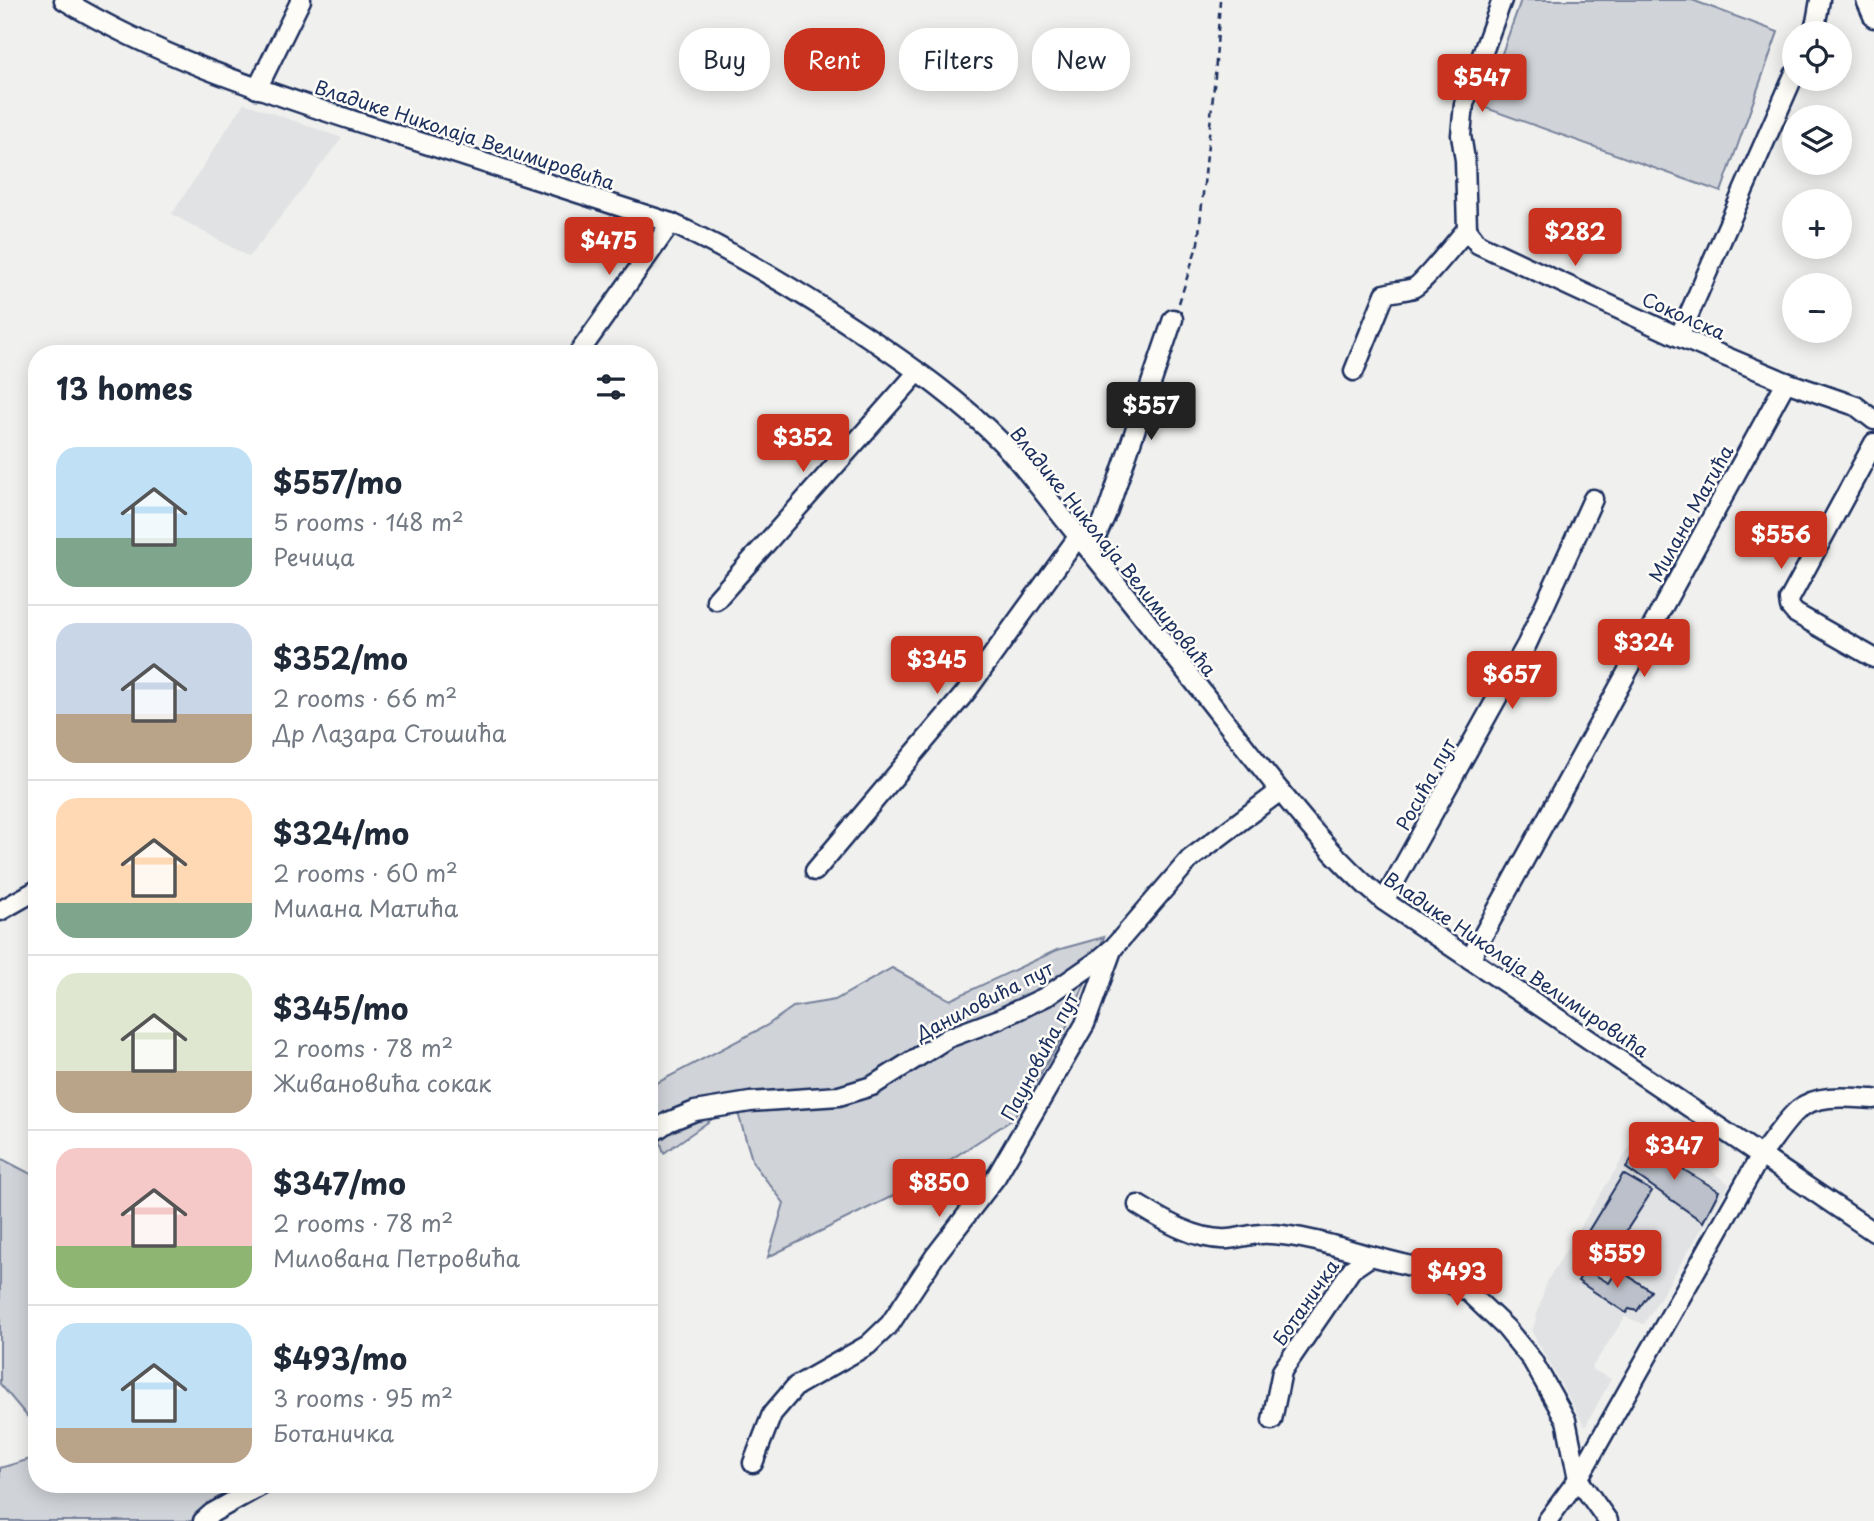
<!DOCTYPE html>
<meta charset="utf-8">
<style>
body{margin:0;font-family:"Playpen Sans",sans-serif;background:#f6f6f7;color:#1f2937;height:100vh;display:flex;flex-direction:column;font-size:26px;white-space:nowrap}
*{box-sizing:border-box;margin:0}
p{font-size:23px;color:#747a83}
.icon{flex:none;width:38px;height:38px;fill:none;stroke:currentColor;stroke-width:2;stroke-linecap:round;stroke-linejoin:round}
.map{position:relative;flex:1;overflow:hidden}
.sheet{position:absolute;left:28px;top:345px;width:630px;height:1148px;display:flex;flex-direction:column;background:#fff;border-radius:28px;box-shadow:0 4px 18px #0003}
.sheet>*{flex:none}
.guide{position:absolute;left:679px;top:28px;width:665px;height:63px;display:flex;gap:14px}
.fabs{position:absolute;left:1782px;top:21px;display:grid;gap:14px}
.fabs a{display:grid;place-items:center;width:70px;height:70px;border-radius:50%;background:#fff;box-shadow:0 4px 18px #0003;font-size:35px}
.price{position:absolute;translate:-50% -60px;padding:0 16px;border-radius:7px;background:#c8321e;color:#fff;font-size:23px;line-height:46px;filter:drop-shadow(0 2px 4px #0008)}
.price::after{content:'';position:absolute;left:50%;top:42px;width:21px;height:16px;margin-left:-10px;background:inherit;clip-path:polygon(0 0,100% 0,50% 100%)}
.price.on{background:#222;color:#fff}
ul{padding:0;list-style:none}
li{display:flex;align-items:center;gap:21px;height:175px;padding:0 28px}
li+li{border-top:2px solid #e0e1e3}
li span{display:grid;place-items:center;flex:none;width:196px;height:140px;border-radius:21px;color:#555}
li>.icon{margin-inline-start:auto}
span .icon{width:84px;height:84px;fill:#fffc;stroke-width:1}
li b{font-size:30px}
h2{display:flex;justify-content:space-between;align-items:center;height:84px;padding:0 28px;font-size:30px}
.chip{padding:0 24px;border-radius:28px;background:#fff;box-shadow:0 4px 18px #0003;font-size:24px;line-height:63px}
.chip.on{background:#c8321e;color:#fff}
.map>svg:first-child{display:block}
.built{fill:#e0e2e3}
.green{fill:#d0d3d8;stroke:#76819b;stroke-width:2}
.building{fill:#bbc0ca;stroke:#1b2f5e;stroke-width:2}
.lines{fill:none;stroke-linecap:round;stroke-linejoin:round}
.minor-casing{stroke:#1b2f5e;stroke-width:23}
.path{stroke:#1b2f5e;stroke-width:2.5;stroke-dasharray:7 5;stroke-linecap:butt}
.minor{stroke:#fdfcf7;stroke-width:18}
.labels{text-anchor:middle;dominant-baseline:central;stroke-width:5;stroke-linejoin:round;paint-order:stroke}
.street-label{font-size:19px;fill:#1b2f5e;stroke:#fdfcf7}
</style>
<div class="map">
<svg width="1874" height="1521" viewBox="0 0 1874 1521">
<rect width="100%" height="100%" fill="#f0f0ee"/>
<filter id="ink" filterUnits="userSpaceOnUse"><feTurbulence type="fractalNoise" baseFrequency=".0143" numOctaves="2"/><feDisplacementMap in="SourceGraphic" scale="14" xChannelSelector="R" yChannelSelector="G"/><feConvolveMatrix kernelMatrix="1 2 1 2 8 2 1 2 1" color-interpolation-filters="sRGB"/></filter>
<g filter="url(#ink)">
<g class="built">
<path d="M244,103L342,138L249,257L172,214Z"/>
<path d="M1645,1122L1729,1184L1644,1324L1625,1317L1591,1369L1611,1379L1585,1427L1532,1332L1547,1281Z"/>
</g>
<g class="green">
<path d="M1521,0H1692L1778,32L1721,192L1483,107Z"/>
<path d="M1104,937L1062,1038L1013,1119L899,1193L768,1257L784,1203L753,1163L735,1103L664,1153L652,1116L649,1117V1087L766,1026L793,1007L835,1000L892,968L950,1000L1057,950Z"/>
<path d="M0,1158L37,1177V1428L0,1384Z"/>
<path d="M37,1457V1484H240L195,1521H0V1468Z"/>
</g>
<g class="building">
<path d="M1641,1144L1719,1191L1703,1222L1626,1168Z"/>
<path d="M1623,1174L1652,1191L1621,1239L1617,1238L1610,1250L1587,1233Z"/>
<path d="M1585,1269L1609,1283L1618,1269L1651,1291L1637,1311L1629,1309L1626,1313L1578,1281Z"/>
</g>
<g class="lines">
<g class="minor-casing">
<g id="minor">
<path d="M64,0C159,58 267,92 373,127C472,159 572,191 671,223C740,255 805,295 868,337C915,369 961,401 1001,442C1029,471 1052,505 1078,536C1136,607 1193,680 1249,752C1291,805 1332,858 1384,901L1874,1232"/>
<path d="M1866,0L1874,18"/>
<path d="M1812,33L1816,22L1820,0"/>
<path d="M257,89L301,0"/>
<path d="M1467,229L1465,160L1461,135L1464,104L1502,0"/>
<path d="M1679,337L1794,75"/>
<path d="M578,354L671,223"/>
<path d="M1354,371L1385,294C1394,291 1404,291 1413,288C1422,285 1457,240 1467,229L1478,244L1679,337L1786,382L1856,406L1874,420"/>
<path d="M1874,443L1789,600L1790,607L1795,613L1874,658"/>
<path d="M1090,550L1108,510L1173,319"/>
<path d="M716,600L918,372"/>
<path d="M815,871L966,692L1078,537"/>
<path d="M1384,901L1527,644L1593,499"/>
<path d="M0,911L37,890"/>
<path d="M1470,959L1786,382"/>
<path d="M649,1135L668,1122L695,1111L750,1102L839,1096L872,1086L948,1038L999,1019L1047,996L1096,962L1114,947L1190,859L1280,791"/>
<path d="M1138,1205C1164,1221 1197,1241 1228,1239C1243,1238 1256,1232 1271,1234C1305,1236 1338,1247 1371,1256"/>
<path d="M1272,1420L1282,1371L1352,1269L1371,1256L1415,1267L1467,1291L1506,1328L1532,1360L1566,1420L1578,1479L1608,1521"/>
<path d="M753,1463L772,1414L796,1386L868,1345L890,1324L935,1256L996,1177L1085,1024L1112,950"/>
<path d="M203,1521L212,1513L264,1484"/>
<path d="M1547,1521L1578,1479L1761,1155C1772,1142 1786,1119 1799,1109C1819,1093 1850,1098 1874,1099"/>
</g>
</g>
<path class="path" d="M1179,303L1198,243L1215,76L1220,0"/>
<use href="#minor" class="minor"/>
</g>
</g>
<g class="labels">
<g class="street-label">
<text transform="translate(465 134) rotate(18)">Владике Николаја Велимировића</text>
<text transform="translate(1684 315) rotate(24)">Соколска</text>
<text transform="translate(1690 513) rotate(-61)">Милана Матића</text>
<text transform="translate(1114 551) rotate(51)">Владике Николаја Велимировића</text>
<text transform="translate(1425 784) rotate(-61)">Росића пут</text>
<text transform="translate(1517 964) rotate(34)">Владике Николаја Велимировића</text>
<text transform="translate(984 1000) rotate(-27)">Даниловића пут</text>
<text transform="translate(1039 1056) rotate(-62)">Пауновића пут</text>
<text transform="translate(1305 1302) rotate(-55)">Ботаничка</text>
</g>
</g>
</svg>
<div class="fabs">
<a><svg class="icon" aria-label="locate" viewBox="0 0 24 24"><circle cx="12" cy="12" r="6"/><path d="M12 2v4M12 18v4M2 12h4M18 12h4"/></svg></a>
<a><svg class="icon" aria-label="layers" viewBox="0 0 24 24"><path d="M12 4l9 5-9 5-9-5zM3 14l9 5 9-5"/></svg></a>
<a>+</a>
<a>−</a>
</div>
<b class="price" style="left:1482px;top:114px">$547</b>
<b class="price" style="left:1575px;top:268px">$282</b>
<b class="price" style="left:609px;top:277px">$475</b>
<b class="price on" style="left:1151px;top:442px">$557</b>
<b class="price" style="left:803px;top:474px">$352</b>
<b class="price" style="left:1781px;top:571px">$556</b>
<b class="price" style="left:1644px;top:679px">$324</b>
<b class="price" style="left:937px;top:696px">$345</b>
<b class="price" style="left:1512px;top:711px">$657</b>
<b class="price" style="left:1674px;top:1182px">$347</b>
<b class="price" style="left:939px;top:1219px">$850</b>
<b class="price" style="left:1617px;top:1290px">$559</b>
<b class="price" style="left:1457px;top:1308px">$493</b>
<div class="guide">
<a class="chip">Buy</a>
<a class="chip on">Rent</a>
<a class="chip">Filters</a>
<a class="chip">New</a>
</div>
<section class="sheet">
<h2>13 homes<svg class="icon" aria-label="filters" viewBox="0 0 24 24"><path d="M4 7h16M4 17h16"/><circle cx="9" cy="7" r="2"/><circle cx="15" cy="17" r="2"/></svg></h2>
<ul>
<li><span style="background:linear-gradient(#bfe0f5 65%,#7fa58c 0)"><svg class="icon" aria-label="home" viewBox="0 0 24 24"><path d="M3 11l9-7 9 7M6 9v11h12V9"/></svg></span><div><b>$557/mo</b><p>5 rooms · 148 m²</p><p>Речица</p></div></li>
<li><span style="background:linear-gradient(#c9d6e8 65%,#b9a48a 0)"><svg class="icon" aria-label="home" viewBox="0 0 24 24"><path d="M3 11l9-7 9 7M6 9v11h12V9"/></svg></span><div><b>$352/mo</b><p>2 rooms · 66 m²</p><p>Др Лазара Стошића</p></div></li>
<li><span style="background:linear-gradient(#ffd9b3 75%,#7fa58c 0)"><svg class="icon" aria-label="home" viewBox="0 0 24 24"><path d="M3 11l9-7 9 7M6 9v11h12V9"/></svg></span><div><b>$324/mo</b><p>2 rooms · 60 m²</p><p>Милана Матића</p></div></li>
<li><span style="background:linear-gradient(#dfe7d0 70%,#b9a48a 0)"><svg class="icon" aria-label="home" viewBox="0 0 24 24"><path d="M3 11l9-7 9 7M6 9v11h12V9"/></svg></span><div><b>$345/mo</b><p>2 rooms · 78 m²</p><p>Живановића сокак</p></div></li>
<li><span style="background:linear-gradient(#f6c9c9 70%,#8fb573 0)"><svg class="icon" aria-label="home" viewBox="0 0 24 24"><path d="M3 11l9-7 9 7M6 9v11h12V9"/></svg></span><div><b>$347/mo</b><p>2 rooms · 78 m²</p><p>Милована Петровића</p></div></li>
<li><span style="background:linear-gradient(#bfe0f5 75%,#b9a48a 0)"><svg class="icon" aria-label="home" viewBox="0 0 24 24"><path d="M3 11l9-7 9 7M6 9v11h12V9"/></svg></span><div><b>$493/mo</b><p>3 rooms · 95 m²</p><p>Ботаничка</p></div></li>
</ul>
</section>
</div>
